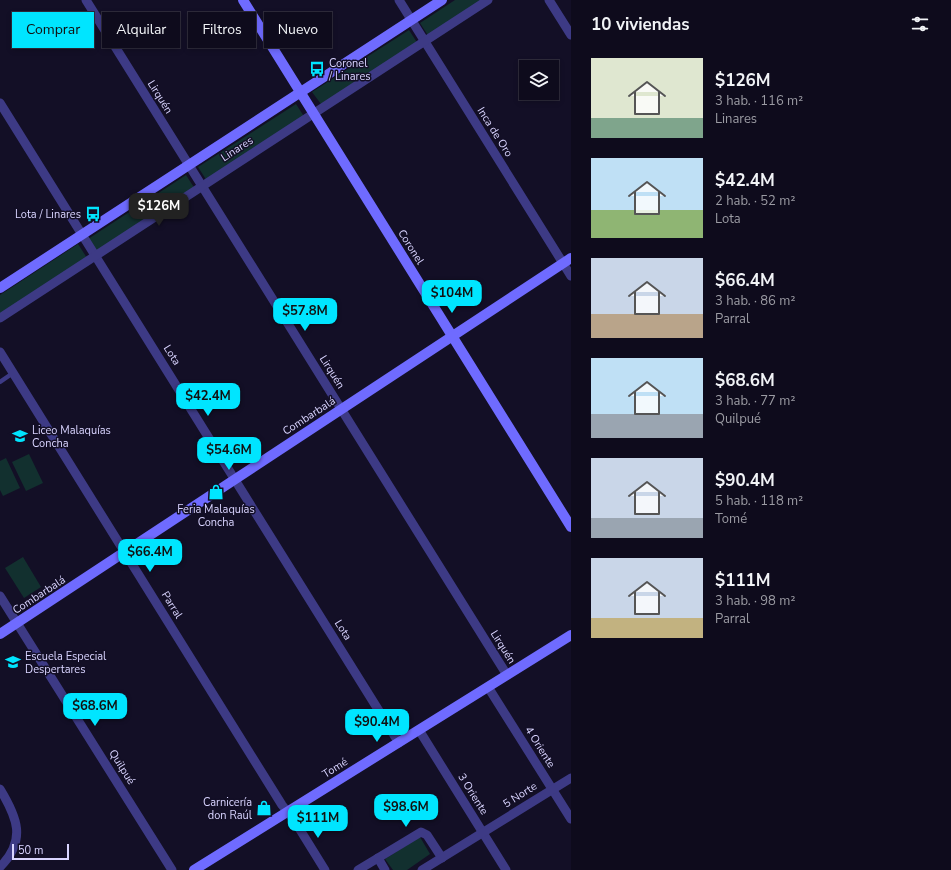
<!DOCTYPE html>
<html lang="es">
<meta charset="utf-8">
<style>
body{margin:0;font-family:"Nunito Sans",sans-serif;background:#1c1929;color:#f1f3f6;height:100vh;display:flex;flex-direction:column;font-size:15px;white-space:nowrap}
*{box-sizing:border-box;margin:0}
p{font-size:13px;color:#9b9ba3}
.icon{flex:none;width:22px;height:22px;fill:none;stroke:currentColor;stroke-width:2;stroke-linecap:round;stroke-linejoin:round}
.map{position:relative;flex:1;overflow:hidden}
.sheet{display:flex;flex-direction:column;background:#0e0b1c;width:380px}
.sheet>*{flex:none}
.banner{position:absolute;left:12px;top:12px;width:380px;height:36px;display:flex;gap:8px}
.tools{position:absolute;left:519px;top:60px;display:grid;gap:8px}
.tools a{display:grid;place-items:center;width:40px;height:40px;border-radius:0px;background:#0e0b1c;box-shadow:0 2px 6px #0003,0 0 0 1px #2e2b3b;font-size:20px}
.scale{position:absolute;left:12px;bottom:10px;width:57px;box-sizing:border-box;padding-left:4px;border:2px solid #d9d4ff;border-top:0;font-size:11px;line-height:14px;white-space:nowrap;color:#d9d4ff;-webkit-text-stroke:3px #130f26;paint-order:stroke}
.price{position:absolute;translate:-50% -34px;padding:0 9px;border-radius:8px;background:#00e5ff;color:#111;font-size:13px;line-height:26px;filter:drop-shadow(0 1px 2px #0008)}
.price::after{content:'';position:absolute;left:50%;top:24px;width:12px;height:9px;margin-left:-6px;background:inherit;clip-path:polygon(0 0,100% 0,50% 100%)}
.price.on{background:#222;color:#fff}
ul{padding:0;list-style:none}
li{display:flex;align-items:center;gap:12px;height:100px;padding:0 20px}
li span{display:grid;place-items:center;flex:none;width:112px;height:80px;border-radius:0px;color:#555}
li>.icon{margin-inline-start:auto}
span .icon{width:48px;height:48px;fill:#fffc;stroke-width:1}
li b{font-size:17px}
h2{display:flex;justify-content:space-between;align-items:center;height:48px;padding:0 20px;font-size:17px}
.tag{padding:0 14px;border-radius:0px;background:#0e0b1c;box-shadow:0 2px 6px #0003,0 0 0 1px #2e2b3b;font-size:14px;line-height:36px}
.tag.on{background:#00e5ff;color:#111}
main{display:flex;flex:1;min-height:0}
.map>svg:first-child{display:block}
.green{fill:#12302f}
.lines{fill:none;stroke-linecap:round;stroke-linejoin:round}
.lane{stroke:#3d3a85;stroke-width:4.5}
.street{stroke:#3d3a85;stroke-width:9}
.secondary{stroke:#6f6bff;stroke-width:10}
.labels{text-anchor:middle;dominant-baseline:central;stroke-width:3;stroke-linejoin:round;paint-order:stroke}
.poi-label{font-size:11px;fill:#d9d4ff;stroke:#130f26;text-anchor:start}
.street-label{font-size:11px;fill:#d9d4ff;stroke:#130f26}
</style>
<main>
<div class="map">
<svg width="571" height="870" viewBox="0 0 571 870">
<rect width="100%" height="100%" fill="#130f26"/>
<g class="green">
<path d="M455,0H484L429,37L420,23Z"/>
<path d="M409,30L418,44L321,104L312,92Z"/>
<path d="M296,104L305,118L207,181L198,167Z"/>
<path d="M186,175L195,189L98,253L88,239Z"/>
<path d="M78,244L87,258L0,315V295Z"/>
<path d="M29,454L43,483L26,491L12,462Z"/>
<path d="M6,458L20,488L3,496L0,490V461Z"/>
<path d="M23,557L41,587L24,598L5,568Z"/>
<path d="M420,837L430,854L407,870H393L385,859Z"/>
</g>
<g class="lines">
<path class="lane" d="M0,382L13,373"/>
<g class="street">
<path d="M86,0L507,675"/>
<path d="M399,0L571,276"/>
<path d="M549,0L571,35"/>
<path d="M0,103L399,743"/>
<path d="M0,318L488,0"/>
<path d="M0,352L282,805L294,820L325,870"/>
<path d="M0,596L172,870"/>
<path d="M488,687L571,819"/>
<path d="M419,730L506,870"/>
<path d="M0,789C17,817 27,840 0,867"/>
<path d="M378,858L385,870"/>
<path d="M358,870L421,832L427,835L442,858"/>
<path d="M422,870L571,778"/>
</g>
<g class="secondary">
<path d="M243,0L571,527"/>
<path d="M0,288L442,0"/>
<path d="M0,634L571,258"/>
<path d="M194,870L571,635"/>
</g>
</g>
<defs>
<g id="bus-bare" transform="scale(1.2)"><path d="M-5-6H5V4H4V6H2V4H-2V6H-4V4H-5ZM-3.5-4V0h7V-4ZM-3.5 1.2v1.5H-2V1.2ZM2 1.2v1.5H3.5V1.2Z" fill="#00e5ff" stroke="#130f26" stroke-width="2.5" paint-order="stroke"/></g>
<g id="school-bare" transform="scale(1.2)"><path d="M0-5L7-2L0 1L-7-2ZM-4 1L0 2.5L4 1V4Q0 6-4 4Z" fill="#00e5ff" stroke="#130f26" stroke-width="2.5" paint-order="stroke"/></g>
<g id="shop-bare" transform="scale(1.2)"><path d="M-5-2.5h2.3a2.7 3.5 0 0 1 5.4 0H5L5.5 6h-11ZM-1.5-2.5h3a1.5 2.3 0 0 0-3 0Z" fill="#00e5ff" stroke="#130f26" stroke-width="2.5" paint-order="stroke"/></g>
</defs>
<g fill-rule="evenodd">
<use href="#bus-bare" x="317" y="69"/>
<use href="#bus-bare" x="93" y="214"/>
<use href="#school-bare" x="20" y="436"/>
<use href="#shop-bare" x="216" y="492"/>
<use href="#school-bare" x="13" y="662"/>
<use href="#shop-bare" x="264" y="808"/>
</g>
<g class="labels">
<g class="poi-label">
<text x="329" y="63">Coronel<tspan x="329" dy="13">/ Linares</tspan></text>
<text x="81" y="214" text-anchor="end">Lota / Linares</text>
<text x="32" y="430">Liceo Malaquías<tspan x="32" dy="13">Concha</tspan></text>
<text x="216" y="509" text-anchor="middle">Feria Malaquías<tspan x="216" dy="13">Concha</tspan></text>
<text x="25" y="656">Escuela Especial<tspan x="25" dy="13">Despertares</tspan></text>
<text x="252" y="802" text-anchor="end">Carnicería<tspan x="252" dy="13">don Raúl</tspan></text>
</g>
<g class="street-label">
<text transform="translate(160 97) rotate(58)">Lirquén</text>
<text transform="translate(495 132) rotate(58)">Inca de Oro</text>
<text transform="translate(237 149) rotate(-33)">Linares</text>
<text transform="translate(411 247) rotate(58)">Coronel</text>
<text transform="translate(172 355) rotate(58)">Lota</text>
<text transform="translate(332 372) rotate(58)">Lirquén</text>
<text transform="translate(309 416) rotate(-33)">Combarbalá</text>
<text transform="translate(39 595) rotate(-33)">Combarbalá</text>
<text transform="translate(172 605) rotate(58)">Parral</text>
<text transform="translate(343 630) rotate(58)">Lota</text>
<text transform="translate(503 647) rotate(58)">Lirquén</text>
<text transform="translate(540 747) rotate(58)">4 Oriente</text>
<text transform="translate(122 767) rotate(58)">Quilpué</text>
<text transform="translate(335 768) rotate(-32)">Tomé</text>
<text transform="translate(473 794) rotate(58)">3 Oriente</text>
<text transform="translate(520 795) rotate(-32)">5 Norte</text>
</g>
</g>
</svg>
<div class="tools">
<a><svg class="icon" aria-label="layers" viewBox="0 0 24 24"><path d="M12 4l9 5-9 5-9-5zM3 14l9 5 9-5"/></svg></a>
</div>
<div class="scale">50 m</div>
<b class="price on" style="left:159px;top:227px">$126M</b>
<b class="price" style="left:452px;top:314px">$104M</b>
<b class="price" style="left:305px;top:332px">$57.8M</b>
<b class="price" style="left:208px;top:417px">$42.4M</b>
<b class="price" style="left:229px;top:471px">$54.6M</b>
<b class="price" style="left:150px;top:573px">$66.4M</b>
<b class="price" style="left:95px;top:727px">$68.6M</b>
<b class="price" style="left:377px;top:743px">$90.4M</b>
<b class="price" style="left:406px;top:828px">$98.6M</b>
<b class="price" style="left:318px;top:839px">$111M</b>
<div class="banner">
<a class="tag on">Comprar</a>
<a class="tag">Alquilar</a>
<a class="tag">Filtros</a>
<a class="tag">Nuevo</a>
</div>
</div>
<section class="sheet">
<h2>10 viviendas<svg class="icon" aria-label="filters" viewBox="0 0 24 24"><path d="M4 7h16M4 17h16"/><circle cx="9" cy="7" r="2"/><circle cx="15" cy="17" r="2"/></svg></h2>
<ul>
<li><span style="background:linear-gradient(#dfe7d0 75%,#7fa58c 0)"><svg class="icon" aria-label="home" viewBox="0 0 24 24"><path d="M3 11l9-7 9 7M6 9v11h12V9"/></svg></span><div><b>$126M</b><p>3 hab. · 116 m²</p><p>Linares</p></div></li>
<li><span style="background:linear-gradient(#bfe0f5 65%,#8fb573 0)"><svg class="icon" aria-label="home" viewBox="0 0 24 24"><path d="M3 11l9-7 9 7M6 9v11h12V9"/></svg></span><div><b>$42.4M</b><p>2 hab. · 52 m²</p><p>Lota</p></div></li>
<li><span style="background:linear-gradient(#c9d6e8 70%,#b9a48a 0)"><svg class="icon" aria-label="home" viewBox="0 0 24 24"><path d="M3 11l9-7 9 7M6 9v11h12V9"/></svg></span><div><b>$66.4M</b><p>3 hab. · 86 m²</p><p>Parral</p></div></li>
<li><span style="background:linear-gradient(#bfe0f5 70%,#9aa5b1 0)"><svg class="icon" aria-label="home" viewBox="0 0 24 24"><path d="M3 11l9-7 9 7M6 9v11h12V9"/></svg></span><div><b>$68.6M</b><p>3 hab. · 77 m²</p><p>Quilpué</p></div></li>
<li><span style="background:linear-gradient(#c9d6e8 75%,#9aa5b1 0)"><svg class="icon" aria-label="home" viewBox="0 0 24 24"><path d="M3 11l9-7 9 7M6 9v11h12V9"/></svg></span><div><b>$90.4M</b><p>5 hab. · 118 m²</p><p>Tomé</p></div></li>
<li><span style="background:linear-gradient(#c9d6e8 75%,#c2b280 0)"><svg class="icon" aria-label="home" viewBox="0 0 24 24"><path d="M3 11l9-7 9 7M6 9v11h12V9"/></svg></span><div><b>$111M</b><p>3 hab. · 98 m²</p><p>Parral</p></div></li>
</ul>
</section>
</main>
